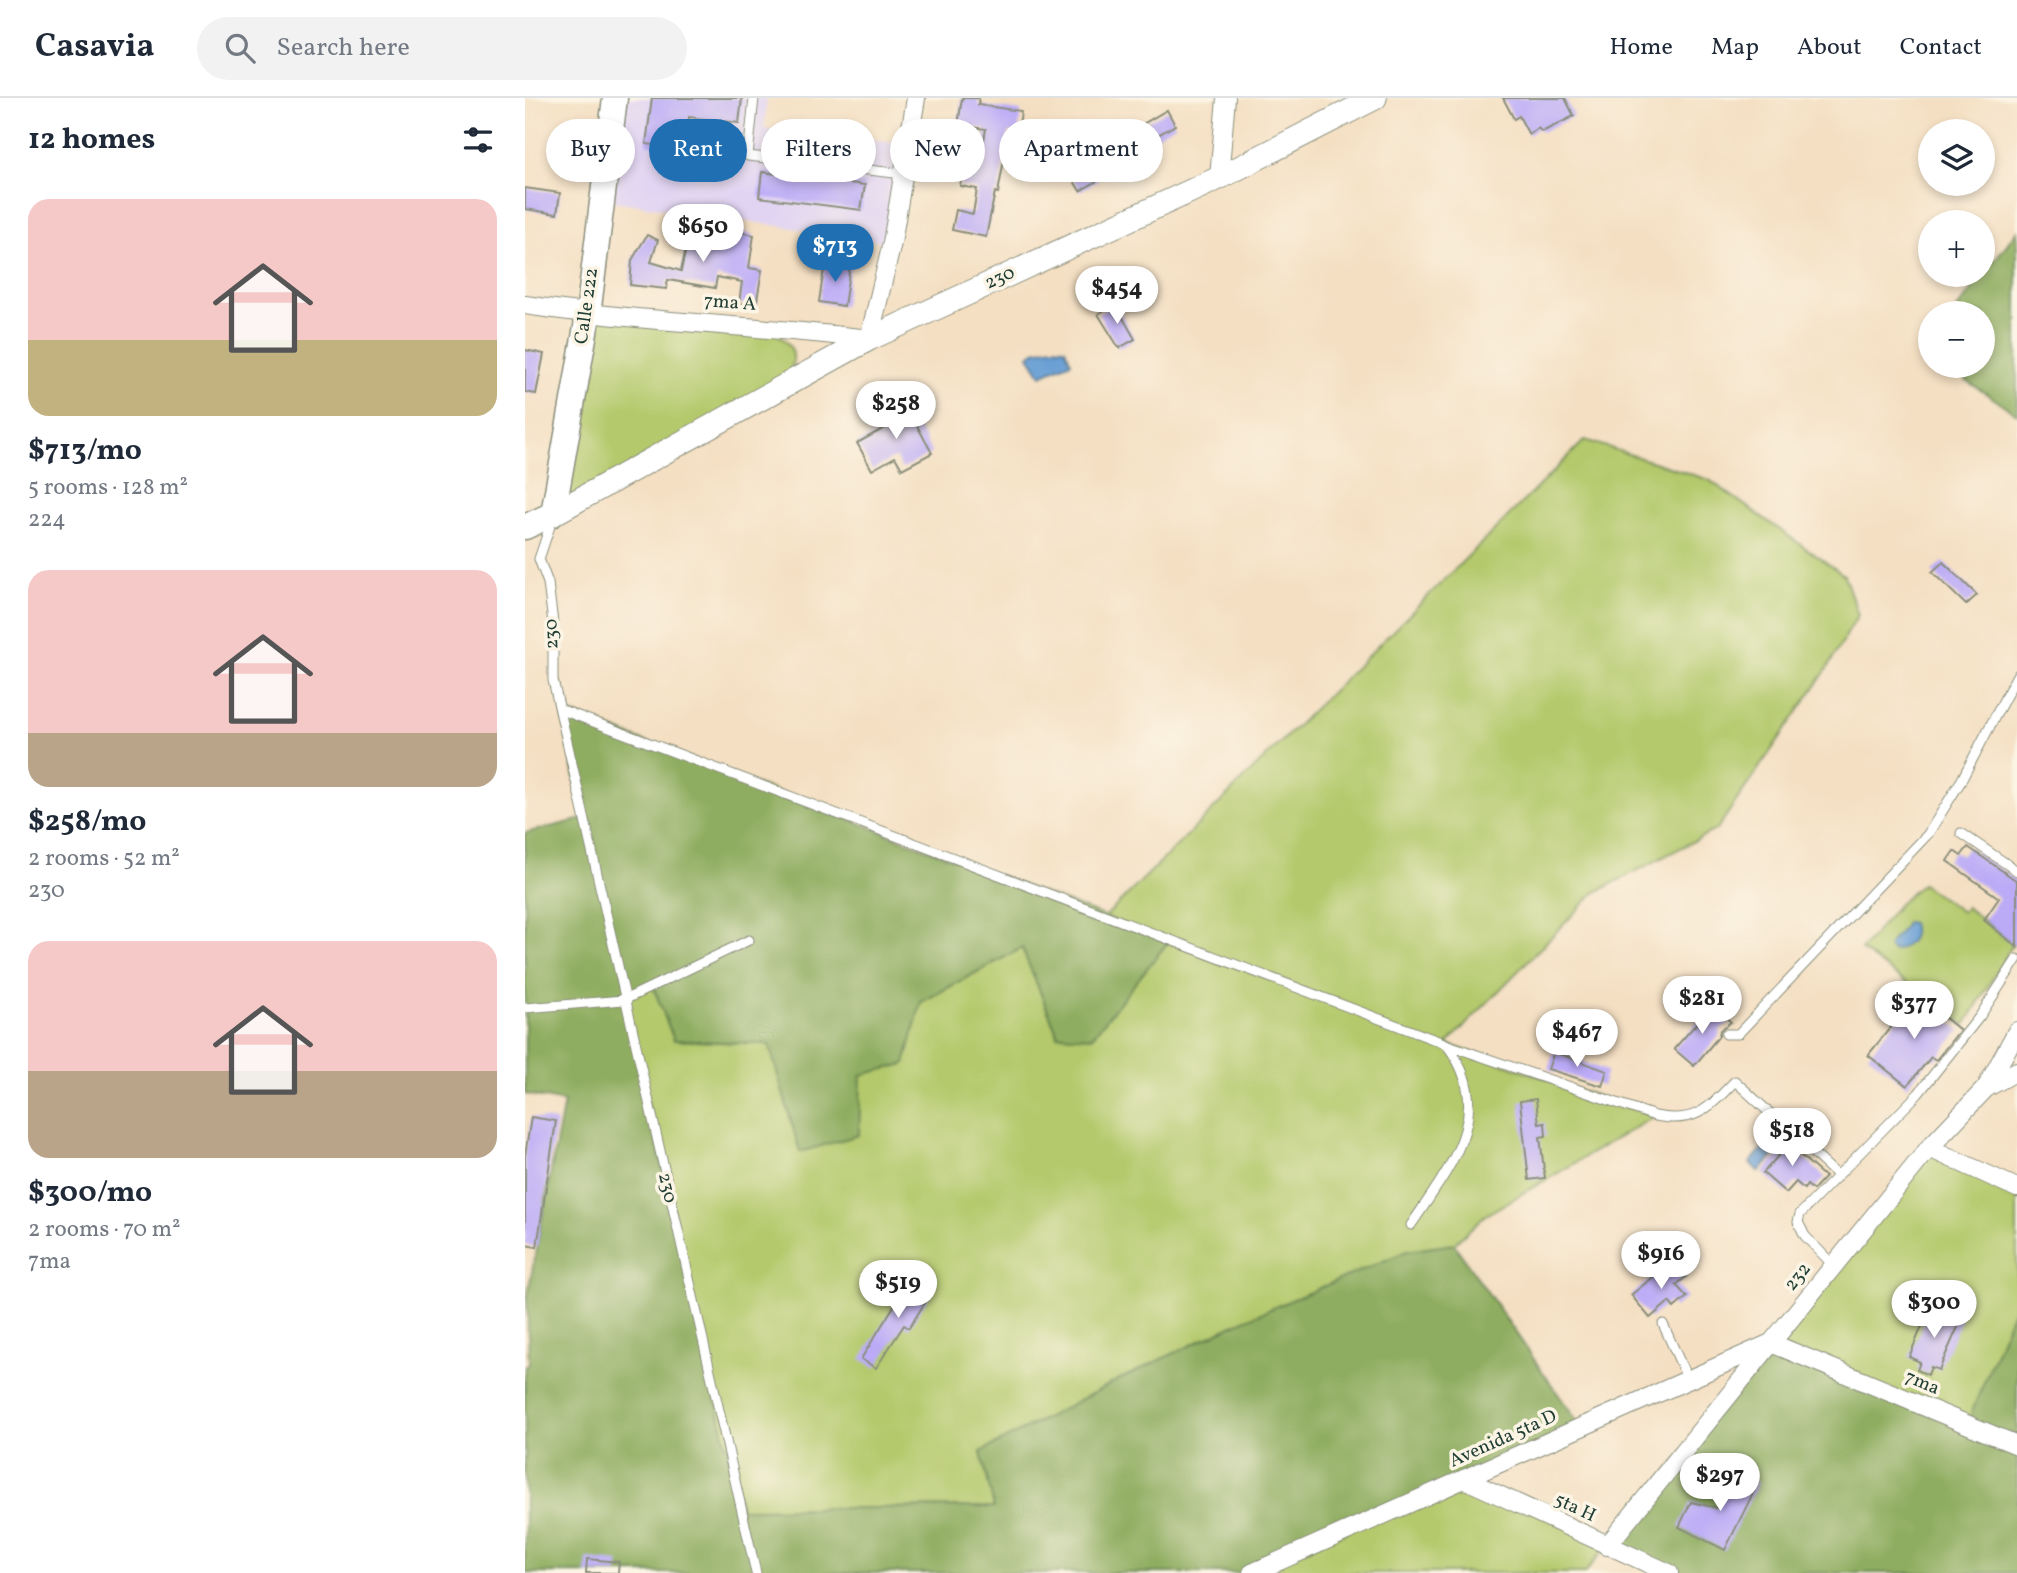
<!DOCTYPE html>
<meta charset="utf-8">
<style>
body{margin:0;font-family:Vollkorn,serif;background:#f2f2f3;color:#1f2937;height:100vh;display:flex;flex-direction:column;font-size:26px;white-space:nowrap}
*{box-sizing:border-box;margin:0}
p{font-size:23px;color:#747a83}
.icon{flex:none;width:38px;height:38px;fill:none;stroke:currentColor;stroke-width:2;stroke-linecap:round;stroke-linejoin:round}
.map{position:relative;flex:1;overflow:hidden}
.panel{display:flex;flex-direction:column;background:#fff;width:525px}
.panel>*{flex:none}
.top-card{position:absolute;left:21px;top:21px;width:665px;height:63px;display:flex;gap:14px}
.tools{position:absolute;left:1393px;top:21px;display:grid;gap:14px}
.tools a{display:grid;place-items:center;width:77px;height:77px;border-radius:50%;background:#fff;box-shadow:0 4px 10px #0003;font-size:35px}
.price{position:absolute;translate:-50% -60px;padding:0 16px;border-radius:24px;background:#fff;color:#222;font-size:23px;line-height:46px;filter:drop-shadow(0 2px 4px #0008)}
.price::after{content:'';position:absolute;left:50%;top:42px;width:21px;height:16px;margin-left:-10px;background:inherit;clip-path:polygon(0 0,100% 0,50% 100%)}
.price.active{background:#1f6fb2;color:#fff}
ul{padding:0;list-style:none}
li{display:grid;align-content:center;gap:14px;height:371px;padding:0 28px}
li span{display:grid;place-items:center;height:217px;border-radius:21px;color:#555}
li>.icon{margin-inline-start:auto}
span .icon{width:126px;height:126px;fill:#fffc;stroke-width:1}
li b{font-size:30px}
h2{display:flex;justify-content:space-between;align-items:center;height:84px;padding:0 28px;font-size:30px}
.pill{padding:0 24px;border-radius:32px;background:#fff;box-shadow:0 4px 10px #0003;font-size:24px;line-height:63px}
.pill.active{background:#1f6fb2;color:#fff}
header{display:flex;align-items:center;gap:42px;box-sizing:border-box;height:98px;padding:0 35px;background:#fff;border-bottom:2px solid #e0e1e3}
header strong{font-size:33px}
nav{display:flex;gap:38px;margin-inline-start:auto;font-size:24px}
.search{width:490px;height:63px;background:#f2f2f3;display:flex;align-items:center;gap:18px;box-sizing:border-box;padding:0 24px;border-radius:38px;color:#747a83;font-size:26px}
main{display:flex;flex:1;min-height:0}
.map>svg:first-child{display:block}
.built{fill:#e1d4f3}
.green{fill:#b4c96c;stroke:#6a8350;stroke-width:2}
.forest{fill:#8fad60;stroke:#57754a;stroke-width:2}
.water{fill:#669dd4;stroke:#426d84;stroke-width:2}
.building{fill:#bbabf7}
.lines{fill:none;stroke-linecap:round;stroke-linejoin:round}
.service-casing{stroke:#8a8e7b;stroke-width:11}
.minor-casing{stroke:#8a8e7b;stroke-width:20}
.tertiary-casing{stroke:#8a8e7b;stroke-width:25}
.secondary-casing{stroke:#8a8e7b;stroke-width:27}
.service{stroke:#fff;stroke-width:9}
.minor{stroke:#fff;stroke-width:18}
.tertiary{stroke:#fff;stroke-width:23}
.secondary{stroke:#fff;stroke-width:24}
.labels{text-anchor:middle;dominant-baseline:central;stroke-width:7;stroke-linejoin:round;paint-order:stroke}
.street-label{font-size:19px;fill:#1f3d34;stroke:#fcf5e5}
</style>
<header>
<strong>Casavia</strong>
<div class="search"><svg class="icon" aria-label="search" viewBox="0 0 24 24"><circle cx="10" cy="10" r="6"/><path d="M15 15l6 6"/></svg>Search here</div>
<nav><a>Home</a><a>Map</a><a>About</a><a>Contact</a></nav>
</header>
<main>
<section class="panel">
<h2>12 homes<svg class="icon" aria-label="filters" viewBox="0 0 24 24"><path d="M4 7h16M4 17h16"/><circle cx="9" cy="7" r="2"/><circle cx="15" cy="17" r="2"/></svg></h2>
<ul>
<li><span style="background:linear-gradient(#f6c9c9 65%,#c2b280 0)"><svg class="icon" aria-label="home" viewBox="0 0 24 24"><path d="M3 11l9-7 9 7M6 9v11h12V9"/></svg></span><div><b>$713/mo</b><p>5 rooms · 128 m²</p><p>224</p></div></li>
<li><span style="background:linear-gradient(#f6c9c9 75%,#b9a48a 0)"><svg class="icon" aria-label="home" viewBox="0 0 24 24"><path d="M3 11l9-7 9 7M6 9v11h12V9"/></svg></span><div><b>$258/mo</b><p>2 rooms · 52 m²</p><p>230</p></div></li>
<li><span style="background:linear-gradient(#f6c9c9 60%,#b9a48a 0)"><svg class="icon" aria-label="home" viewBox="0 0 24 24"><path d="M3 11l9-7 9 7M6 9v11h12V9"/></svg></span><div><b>$300/mo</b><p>2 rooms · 70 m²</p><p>7ma</p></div></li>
</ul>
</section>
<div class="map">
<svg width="1492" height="1475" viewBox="0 0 1492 1475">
<rect width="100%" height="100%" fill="#fcf5e5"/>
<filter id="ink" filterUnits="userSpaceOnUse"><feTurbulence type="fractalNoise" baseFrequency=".0143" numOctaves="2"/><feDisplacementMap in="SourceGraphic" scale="14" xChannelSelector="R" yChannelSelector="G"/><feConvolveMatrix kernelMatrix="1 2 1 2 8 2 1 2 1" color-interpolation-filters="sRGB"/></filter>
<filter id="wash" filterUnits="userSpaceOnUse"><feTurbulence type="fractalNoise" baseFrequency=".00686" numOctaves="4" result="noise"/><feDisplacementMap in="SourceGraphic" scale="28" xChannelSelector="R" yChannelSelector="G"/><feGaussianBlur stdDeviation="1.57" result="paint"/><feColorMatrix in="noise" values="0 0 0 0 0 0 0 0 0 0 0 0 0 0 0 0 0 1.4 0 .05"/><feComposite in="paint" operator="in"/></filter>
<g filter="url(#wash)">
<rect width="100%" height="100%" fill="#f4dfc2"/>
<path class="built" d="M90,0H242L239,31L383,46L367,145L75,101Z"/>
<g class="green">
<path d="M63,217L244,229C271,250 274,255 260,287L28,416Z"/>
<path d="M1060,342L1184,382L1319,477L1333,517L1300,574L1192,731L1069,795L922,946L1130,1018L959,1118L929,1146L882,1153L456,1355L470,1409L216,1411L99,902L128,888L149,942L244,946L336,976L380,966L396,904L497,850L533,937L580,819Z"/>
<path d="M1397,786L1437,814L1441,809L1488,846L1440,927L1336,852L1374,806Z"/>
<path d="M1404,1050L1492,1090V1203L1442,1326L1246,1245Z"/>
<path d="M939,1381L1082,1448L1060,1475H727Z"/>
</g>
<g class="forest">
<path d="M1492,133V316L1442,283L1431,268H1458V215H1429Z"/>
<path d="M37,612L644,843L567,939L533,937L497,850L396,904L380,966L336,977L334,1037L275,1054L244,946L149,942L128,888L99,902L216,1411L469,1409L456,1354L589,1284L710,1226L882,1153L929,1146L1056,1329L727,1475H0V1269L4,1266L2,1200L39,1004L0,996V735L58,721Z"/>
<path d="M1492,1203V1475H1144L1082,1448L1246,1245L1442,1326Z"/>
</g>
<g class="water">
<path d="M527,249L540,250L546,264L516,277L504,258L510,253Z"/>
<path d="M1381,824L1387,825C1392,840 1382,850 1368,853L1363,849C1366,841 1376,837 1381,824Z"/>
<path d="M1242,1045L1252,1054L1234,1074L1225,1065Z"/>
</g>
<g id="blocks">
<g class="building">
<path d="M127,0H217L214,25L164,19L162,37L153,36L151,50L121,46Z"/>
<path d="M437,0H454L453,7L496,13L493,36L484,34L473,95L470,94L461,139L427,132L431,112L448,116L452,91L435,88L439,67L454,70L461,31L433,27Z"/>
<path d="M978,0H1040L1049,18L1017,34L1013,30L1004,37L994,18L989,21Z"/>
<path d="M642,12L650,27L619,45L624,54L601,66L597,58L569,74L574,82L555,93L541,70L589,42L586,36L609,25L611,30Z"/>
<path d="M237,74L340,87L336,112L234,99Z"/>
<path d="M0,90L35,95L32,116L0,111Z"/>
<path d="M178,126L229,137L224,170L237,172L231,208L214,205L217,184L192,179L190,190L143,182L141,191L105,187L107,162L122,137L133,142L126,164L156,173L162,146L175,149Z"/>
<path d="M300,164L325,168L319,208L294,204Z"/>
<path d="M590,206L610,241L594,250L573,216Z"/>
<path d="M0,252L19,256L11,296L0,294Z"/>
<path d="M377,300L407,355L377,371L370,359L347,372L332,345L371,324L362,308Z"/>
<path d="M1418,464L1452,497L1441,507L1407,474Z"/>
<path d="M1443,749L1492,783V849L1459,822L1474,800L1422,763L1429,753L1436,758Z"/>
<path d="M1392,897L1435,932L1411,962L1406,959L1382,988L1343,957Z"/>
<path d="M1187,908L1206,924L1195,932L1194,938L1169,968L1149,951Z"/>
<path d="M1029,954L1082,973L1077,988L1023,971Z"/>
<path d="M1011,1001L1014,1026L1020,1025L1021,1038L1015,1039L1020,1080L1004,1082L995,1003Z"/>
<path d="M6,1019L31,1023L12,1149L0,1147V1058Z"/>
<path d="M1250,1030L1268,1046L1266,1049L1300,1079L1288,1092L1282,1087L1279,1091L1271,1084L1261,1095L1238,1075L1261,1049L1246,1035Z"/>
<path d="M1148,1163L1161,1179L1151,1187L1162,1199L1149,1210L1144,1204L1125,1220L1106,1197Z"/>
<path d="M387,1179L408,1192L384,1230L379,1227L351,1270L336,1261Z"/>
<path d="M1405,1209L1436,1222L1414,1272L1406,1269L1403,1277L1392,1272L1395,1264L1384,1259Z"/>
<path d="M1211,1374L1233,1385L1200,1452L1154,1429L1166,1404L1192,1410Z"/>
<path d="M62,1461L94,1464L93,1475H61Z"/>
</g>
</g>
</g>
<g filter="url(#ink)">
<use href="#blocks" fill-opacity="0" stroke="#8a8e7b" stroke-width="2"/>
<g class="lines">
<g class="service-casing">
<g id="service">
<path d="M229,0L223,58L378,76"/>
<path d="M27,422L14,461L23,485L28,525V582L231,1475"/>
<path d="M37,612L921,946C973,1012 925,1069 886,1127"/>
<path d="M1436,735L1492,773"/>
<path d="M0,910L99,902L224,842"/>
<path d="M1201,936H1213L1403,736L1436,683L1492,577"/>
<path d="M923,947L1130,1018C1170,1026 1183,1011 1210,983L1312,1077"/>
<path d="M1309,1168L1280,1138L1273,1124L1275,1116L1393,996L1455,918L1492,861"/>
<path d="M1138,1226L1163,1282"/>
</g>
</g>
<g class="minor-casing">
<g id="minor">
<path d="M694,80L701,0"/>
<path d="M0,207C114,224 229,227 344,241L367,145L391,0"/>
<path d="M1461,990L1492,973"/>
<path d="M1404,1050L1492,1090"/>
<path d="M939,1381L1144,1475"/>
<path d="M1082,1448L1404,1050L1461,990L1492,933"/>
<path d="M727,1475L1246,1245L1492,1347"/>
</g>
</g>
<g class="tertiary-casing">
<path id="tertiary" d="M28,416L344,241L694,80L850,0"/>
</g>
<g class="secondary-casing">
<path id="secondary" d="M0,429L28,416L63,217L90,0"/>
</g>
<use href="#service" class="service"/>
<use href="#minor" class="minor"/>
<use href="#tertiary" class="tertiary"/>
<use href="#secondary" class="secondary"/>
</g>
</g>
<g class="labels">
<g class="street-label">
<text transform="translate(475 180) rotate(-25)">230</text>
<text transform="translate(205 205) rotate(4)">7ma A</text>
<text transform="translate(62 208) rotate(-82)">Calle 222</text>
<text transform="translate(27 536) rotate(-92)">230</text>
<text transform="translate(142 1090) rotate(77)">230</text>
<text transform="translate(1273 1179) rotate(-51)">232</text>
<text transform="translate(1397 1285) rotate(23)">7ma</text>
<text transform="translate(978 1341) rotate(-24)">Avenida 5ta D</text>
<text transform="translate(1050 1410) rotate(25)">5ta H</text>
</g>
</g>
</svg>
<div class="tools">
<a><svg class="icon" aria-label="layers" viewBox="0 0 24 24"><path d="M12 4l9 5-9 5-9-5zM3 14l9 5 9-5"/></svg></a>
<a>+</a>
<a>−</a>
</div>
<b class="price" style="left:178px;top:166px">$650</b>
<b class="price active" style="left:310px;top:186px">$713</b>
<b class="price" style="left:592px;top:228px">$454</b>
<b class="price" style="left:371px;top:343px">$258</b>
<b class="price" style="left:1177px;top:938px">$281</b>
<b class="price" style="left:1389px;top:943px">$377</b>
<b class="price" style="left:1052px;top:971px">$467</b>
<b class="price" style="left:1267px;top:1070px">$518</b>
<b class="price" style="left:1136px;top:1193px">$916</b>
<b class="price" style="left:373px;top:1222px">$519</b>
<b class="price" style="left:1409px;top:1242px">$300</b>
<b class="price" style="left:1195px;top:1415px">$297</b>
<div class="top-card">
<a class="pill">Buy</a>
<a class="pill active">Rent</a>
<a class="pill">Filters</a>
<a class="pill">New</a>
<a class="pill">Apartment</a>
</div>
</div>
</main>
